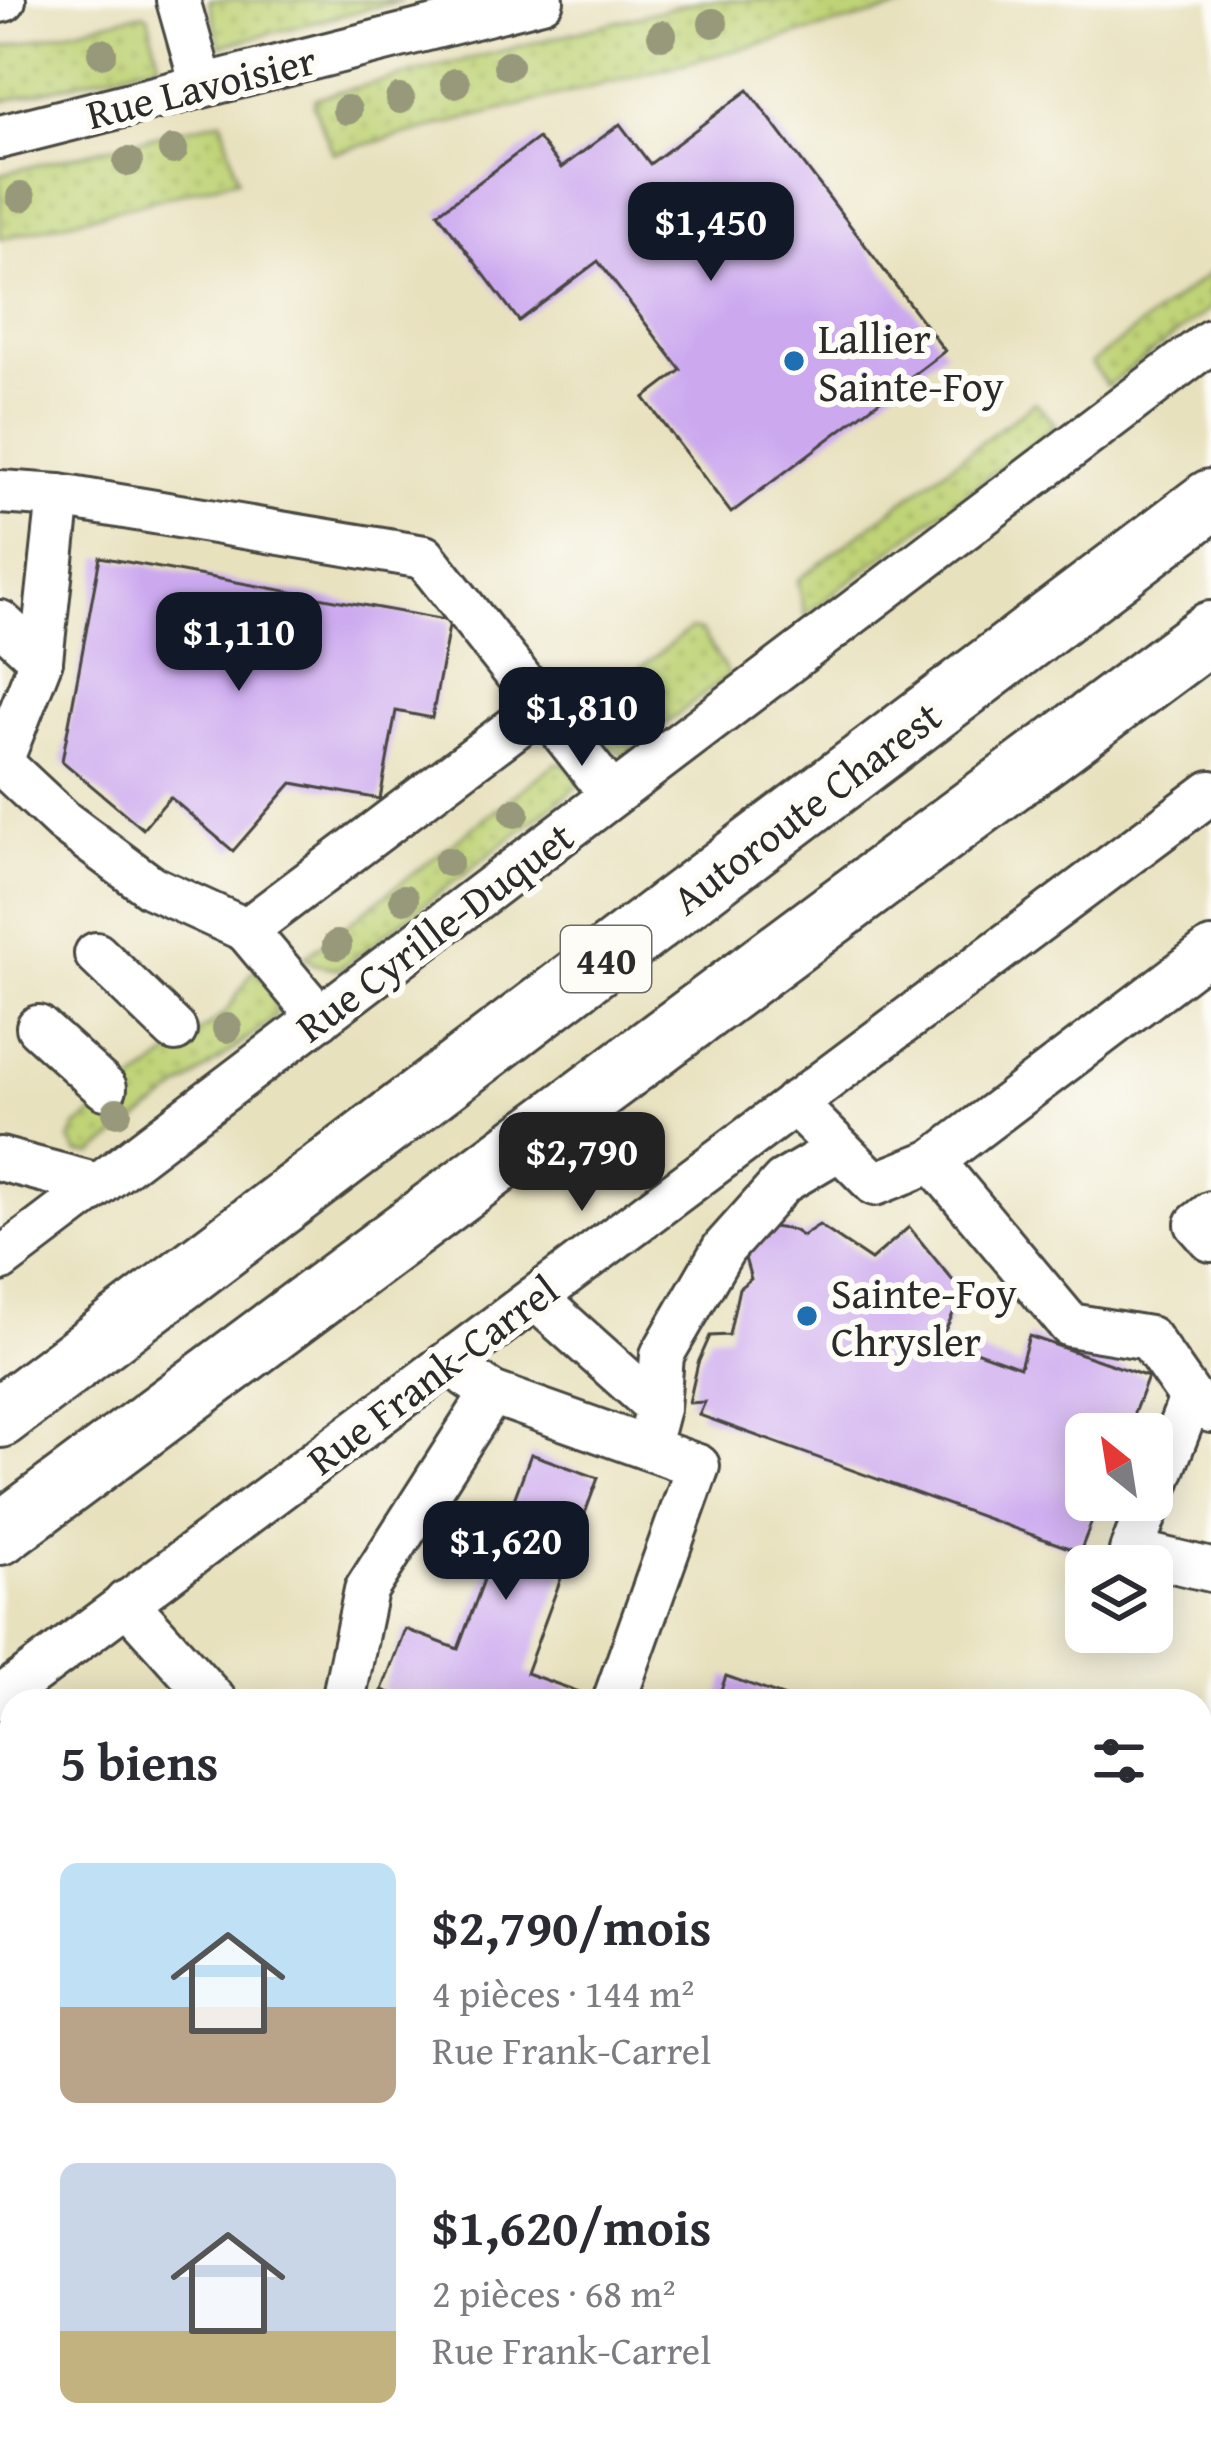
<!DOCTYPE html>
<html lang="fr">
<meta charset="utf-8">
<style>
body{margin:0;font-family:"Gentium Book Plus",serif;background:#f2f2f3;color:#2b2b33;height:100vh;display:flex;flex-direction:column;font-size:45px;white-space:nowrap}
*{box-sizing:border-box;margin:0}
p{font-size:39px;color:#7c7c81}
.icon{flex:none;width:66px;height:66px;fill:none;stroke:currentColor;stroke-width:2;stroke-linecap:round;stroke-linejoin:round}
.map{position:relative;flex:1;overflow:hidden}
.details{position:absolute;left:0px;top:1689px;width:1212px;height:768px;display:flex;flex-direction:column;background:#fff;border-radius:36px 36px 0 0;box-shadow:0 6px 30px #0003}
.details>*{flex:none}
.needle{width:78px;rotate:330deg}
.controls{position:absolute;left:1065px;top:1413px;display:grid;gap:24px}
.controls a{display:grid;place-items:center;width:108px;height:108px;border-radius:18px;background:#fff;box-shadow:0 6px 30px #0003;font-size:60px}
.price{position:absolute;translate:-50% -102px;padding:0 27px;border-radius:24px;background:#111827;color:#fff;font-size:39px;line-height:78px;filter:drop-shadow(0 3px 6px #0008)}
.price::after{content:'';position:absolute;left:50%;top:72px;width:36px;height:27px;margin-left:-18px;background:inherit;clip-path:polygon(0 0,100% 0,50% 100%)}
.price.selected{background:#222;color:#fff}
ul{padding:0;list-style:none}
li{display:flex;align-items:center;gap:36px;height:300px;padding:0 60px}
li span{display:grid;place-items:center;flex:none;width:336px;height:240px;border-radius:18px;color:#555}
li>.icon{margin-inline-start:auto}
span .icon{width:144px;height:144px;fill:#fffc;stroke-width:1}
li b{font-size:51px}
h2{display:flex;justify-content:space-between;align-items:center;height:144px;padding:0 60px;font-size:51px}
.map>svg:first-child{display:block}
.grass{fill:url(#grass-dots);stroke:#757f51;stroke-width:3}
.building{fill:#cca9ef}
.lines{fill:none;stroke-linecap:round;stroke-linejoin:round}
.minor-casing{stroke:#474641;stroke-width:48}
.highway-casing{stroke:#474641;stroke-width:66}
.minor{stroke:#fff;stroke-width:42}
.highway{stroke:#fff;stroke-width:60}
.tree{fill:#98987a}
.poi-dot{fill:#1f6fb2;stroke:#fdfcf7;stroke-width:4.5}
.labels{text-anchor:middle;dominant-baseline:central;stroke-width:12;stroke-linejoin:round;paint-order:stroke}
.shield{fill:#fdfcf7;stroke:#6a6a68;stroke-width:3}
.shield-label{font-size:39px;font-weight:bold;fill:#2b2b2b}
.street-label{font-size:42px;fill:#2b2b2b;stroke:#fdfcf7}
.poi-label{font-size:42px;fill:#2b2b2b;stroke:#fdfcf7;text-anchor:start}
</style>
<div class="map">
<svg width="1211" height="2457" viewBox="0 0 1211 2457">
<defs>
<pattern id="grass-dots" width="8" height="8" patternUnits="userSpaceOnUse" patternTransform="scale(3)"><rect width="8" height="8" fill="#bfd377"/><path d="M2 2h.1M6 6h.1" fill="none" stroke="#a4b567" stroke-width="1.8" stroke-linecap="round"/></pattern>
</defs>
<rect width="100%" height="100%" fill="#fdfcf7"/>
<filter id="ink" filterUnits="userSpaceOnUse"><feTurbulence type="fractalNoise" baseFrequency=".00833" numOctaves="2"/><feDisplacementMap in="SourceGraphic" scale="24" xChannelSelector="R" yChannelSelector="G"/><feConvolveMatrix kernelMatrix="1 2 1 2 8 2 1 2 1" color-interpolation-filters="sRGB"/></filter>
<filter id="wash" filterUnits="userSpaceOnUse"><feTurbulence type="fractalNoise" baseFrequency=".004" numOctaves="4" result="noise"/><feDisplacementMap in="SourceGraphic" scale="48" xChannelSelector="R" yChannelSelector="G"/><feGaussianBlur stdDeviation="2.7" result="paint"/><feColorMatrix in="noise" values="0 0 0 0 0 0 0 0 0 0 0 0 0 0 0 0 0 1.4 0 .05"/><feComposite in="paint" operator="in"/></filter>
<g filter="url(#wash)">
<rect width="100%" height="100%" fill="#e8e1be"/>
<g class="grass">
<path d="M209,0H402L220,46Z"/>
<path d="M702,0H933L333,153L313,104L315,98Z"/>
<path d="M143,13L148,16L159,62L0,102V48Z"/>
<path d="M222,120L238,179L0,239V174Z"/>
<path d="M1211,272V308L1107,386L1091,363Z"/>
<path d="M1035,402L1056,425L805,615L798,580Z"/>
<path d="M690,629L701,631L729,675L625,755L590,739L587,733L603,727L590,707Z"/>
<path d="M556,763H564L581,784L340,969L314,964L305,957Z"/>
<path d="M255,968L273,994L276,1017L93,1154L78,1153L70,1140L76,1127L226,1012Z"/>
</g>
<g id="blocks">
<g class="building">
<path d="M748,90L945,351L731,513L644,398L681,370L598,261L519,321L438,213L538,138L561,168L620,124L650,164Z"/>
<path d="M100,557L450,621L432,718L396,711L380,799L292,783L233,851L170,797L143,829L62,761Z"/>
<path d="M819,1225L871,1260L909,1227L963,1293L941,1339L1020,1367L1029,1336L1148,1377L1126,1434H1086V1500H1100L1080,1552L699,1415L705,1402L689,1403L698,1363L710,1336L729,1335L739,1288L751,1279L745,1258L748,1248L761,1231L772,1227L793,1230L802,1236Z"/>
<path d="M531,1454L598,1478L526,1673L585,1694L582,1701H412L382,1690L405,1629L458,1649Z"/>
<path d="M726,1676L794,1700L793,1701H717Z"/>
<path d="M1200,1743L1211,1747V1912L1201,1941Z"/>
<path d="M12,1891V2165L0,2174V1900Z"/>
<path d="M0,2337L12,2341V2399L1,2430Z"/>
<path d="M805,2445H1021L1017,2457H801Z"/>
</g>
</g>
</g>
<g filter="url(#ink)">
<use href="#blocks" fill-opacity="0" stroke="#474641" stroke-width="3"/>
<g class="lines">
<g class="minor-casing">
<g id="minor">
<path d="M178,0L202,85"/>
<path d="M0,1L4,0"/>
<path d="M0,137L542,0"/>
<path d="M0,492L59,496L424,557L612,795"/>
<path d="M0,622L41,660L0,764"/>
<path d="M41,660L59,496"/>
<path d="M1,763L64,822L151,887L246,930"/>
<path d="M96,954L175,1030"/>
<path d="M320,1018L246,930L542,707"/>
<path d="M38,1027L105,1088"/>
<path d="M794,1103L875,1184L933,1161L1211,950"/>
<path d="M0,1159L98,1185"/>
<path d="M933,1161L1070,1325L1149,1338L1191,1398L1211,1411"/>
<path d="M1211,1213L1197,1224L1211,1240"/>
<path d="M0,1260L1211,341"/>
<path d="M535,1298L658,1408L653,1427"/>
<path d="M492,1393L698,1466L614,1701"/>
<path d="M658,1408L662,1355L724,1248L783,1182L839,1149"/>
<path d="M1152,1498L1191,1398"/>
<path d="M1151,1500L1131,1551L1211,1570"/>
<path d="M126,1602L215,1701"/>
<path d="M0,1698L1211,792"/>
<path d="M343,1701L366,1590L492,1393L467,1376"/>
<path d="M1200,2132L1211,2136"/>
<path d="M0,2288L12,2292"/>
<path d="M377,2457L391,2445"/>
<path d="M596,2457L610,2445"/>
</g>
</g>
<g class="highway-casing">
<g id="highway">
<path d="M0,1417L1211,500"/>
<path d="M0,1534L1211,632"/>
</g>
</g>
<use href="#minor" class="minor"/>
<use href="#highway" class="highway"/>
</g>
<g class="tree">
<circle cx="713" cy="23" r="15"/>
<circle cx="662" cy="35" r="15"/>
<circle cx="102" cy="53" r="15"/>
<circle cx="508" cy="65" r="15"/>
<circle cx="455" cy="83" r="15"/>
<circle cx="400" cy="99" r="15"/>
<circle cx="347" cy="110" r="15"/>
<circle cx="173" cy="150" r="15"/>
<circle cx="128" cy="162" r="15"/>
<circle cx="21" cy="197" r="15"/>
<circle cx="515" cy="813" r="15"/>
<circle cx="448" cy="862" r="15"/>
<circle cx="404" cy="899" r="15"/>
<circle cx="337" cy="945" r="15"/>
<circle cx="227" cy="1028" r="15"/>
<circle cx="117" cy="1112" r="15"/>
</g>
</g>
<g class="poi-dot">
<circle cx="794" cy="361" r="12"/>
<circle cx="807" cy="1316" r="12"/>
</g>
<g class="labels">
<rect class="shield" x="561" y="926" width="90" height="66" rx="9"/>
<g class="shield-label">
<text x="606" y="959">440</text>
</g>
<g class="street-label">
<text transform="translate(201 86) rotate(-14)">Rue Lavoisier</text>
<text transform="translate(806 807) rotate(-37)">Autoroute Charest</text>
<text transform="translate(434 931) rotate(-37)">Rue Cyrille-Duquet</text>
<text transform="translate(432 1374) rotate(-37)">Rue Frank-Carrel</text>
</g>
<g class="poi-label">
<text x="818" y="337">Lallier<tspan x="818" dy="48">Sainte-Foy</tspan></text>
<text x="831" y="1292">Sainte-Foy<tspan x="831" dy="48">Chrysler</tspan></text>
</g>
</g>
</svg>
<div class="controls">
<a><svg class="needle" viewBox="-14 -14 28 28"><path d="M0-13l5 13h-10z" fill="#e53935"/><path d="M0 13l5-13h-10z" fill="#7c7c81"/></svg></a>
<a><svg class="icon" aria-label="layers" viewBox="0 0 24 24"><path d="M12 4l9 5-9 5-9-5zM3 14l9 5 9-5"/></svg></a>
</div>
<b class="price" style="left:711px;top:284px">$1,450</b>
<b class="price" style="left:239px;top:694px">$1,110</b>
<b class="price" style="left:582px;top:769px">$1,810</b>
<b class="price selected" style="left:582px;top:1214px">$2,790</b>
<b class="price" style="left:506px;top:1603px">$1,620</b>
<section class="details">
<h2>5 biens<svg class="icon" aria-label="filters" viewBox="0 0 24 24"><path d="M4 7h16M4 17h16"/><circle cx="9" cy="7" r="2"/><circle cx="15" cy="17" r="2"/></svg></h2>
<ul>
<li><span style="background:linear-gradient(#bfe0f5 60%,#b9a48a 0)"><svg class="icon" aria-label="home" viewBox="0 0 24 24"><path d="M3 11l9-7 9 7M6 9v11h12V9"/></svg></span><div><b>$2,790/mois</b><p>4 pièces · 144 m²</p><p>Rue Frank-Carrel</p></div></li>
<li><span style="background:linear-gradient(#c9d6e8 70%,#c2b280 0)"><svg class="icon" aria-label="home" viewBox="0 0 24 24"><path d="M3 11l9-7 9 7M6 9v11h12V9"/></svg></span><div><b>$1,620/mois</b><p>2 pièces · 68 m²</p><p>Rue Frank-Carrel</p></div></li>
</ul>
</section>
</div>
